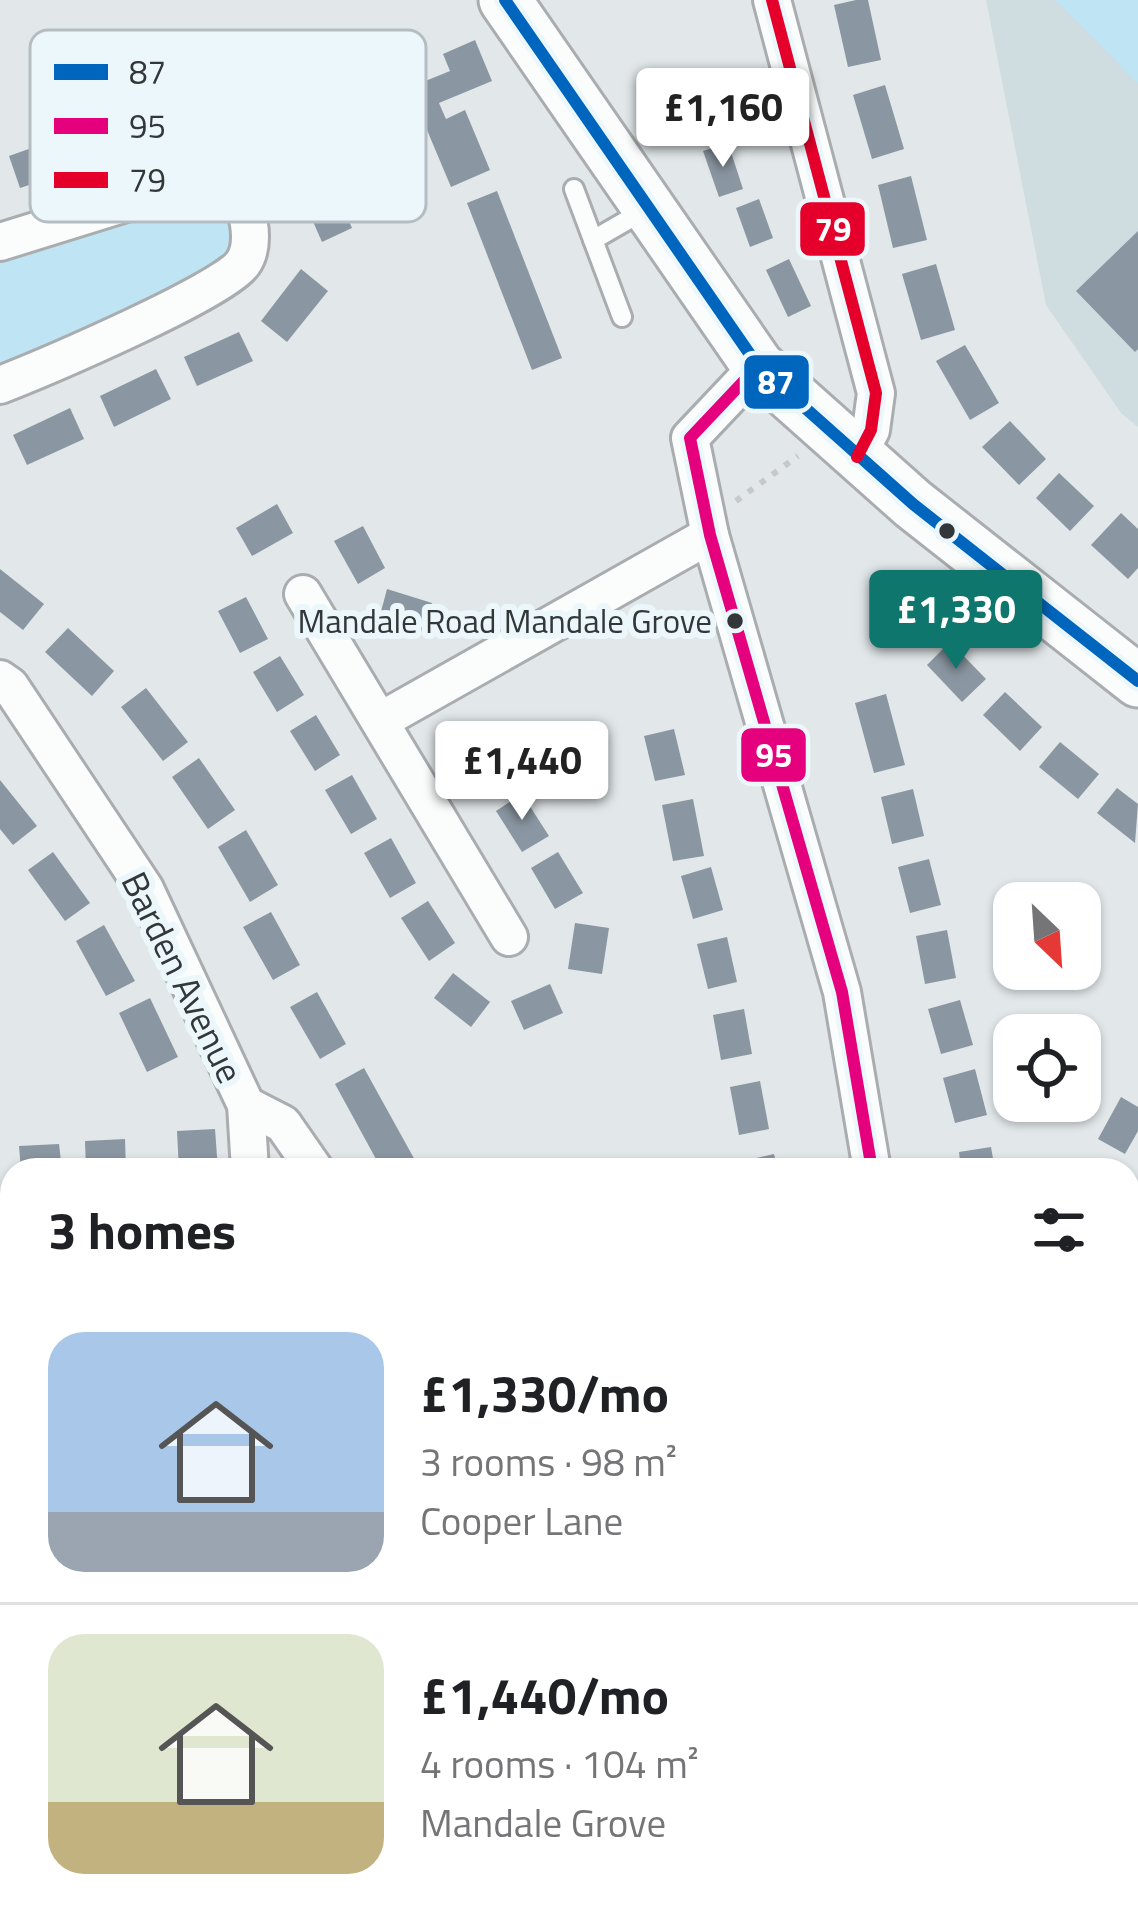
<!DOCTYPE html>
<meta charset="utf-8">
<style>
body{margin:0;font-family:"Titillium Web",sans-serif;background:#f6f6f6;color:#202124;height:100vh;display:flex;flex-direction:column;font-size:45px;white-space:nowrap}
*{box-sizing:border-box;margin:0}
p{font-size:39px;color:#757577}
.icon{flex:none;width:66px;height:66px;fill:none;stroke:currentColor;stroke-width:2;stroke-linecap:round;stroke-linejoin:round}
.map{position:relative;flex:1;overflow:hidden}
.details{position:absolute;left:0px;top:1158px;width:1140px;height:768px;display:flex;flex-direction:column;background:#fff;border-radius:36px 36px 0 0;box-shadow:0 3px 9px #0004}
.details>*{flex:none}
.needle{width:78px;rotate:155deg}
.tools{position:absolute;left:993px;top:882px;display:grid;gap:24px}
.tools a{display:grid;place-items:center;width:108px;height:108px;border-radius:24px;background:#fff;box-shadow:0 3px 9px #0004;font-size:60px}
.price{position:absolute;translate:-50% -102px;padding:0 27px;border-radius:12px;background:#fff;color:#222;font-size:39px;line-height:78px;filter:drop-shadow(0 3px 6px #0008)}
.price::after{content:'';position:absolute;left:50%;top:72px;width:36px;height:27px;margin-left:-18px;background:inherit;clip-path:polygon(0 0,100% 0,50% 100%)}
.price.current{background:#0f766e;color:#fff}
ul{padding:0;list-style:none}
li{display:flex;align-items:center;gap:36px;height:300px;padding:0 48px}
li+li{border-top:3px solid #e0e0e0}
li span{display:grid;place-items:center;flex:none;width:336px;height:240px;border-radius:36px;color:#555}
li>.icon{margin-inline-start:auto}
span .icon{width:144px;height:144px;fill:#fffc;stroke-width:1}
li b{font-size:51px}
h2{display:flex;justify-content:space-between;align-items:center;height:144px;padding:0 48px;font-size:51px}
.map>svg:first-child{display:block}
.built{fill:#cfdce0}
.green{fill:#bfe4f3}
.building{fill:#8a96a1}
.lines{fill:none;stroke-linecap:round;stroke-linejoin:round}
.lane-casing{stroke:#a9adaf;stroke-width:24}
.street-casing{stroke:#a9adaf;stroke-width:42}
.secondary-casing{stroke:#a9adaf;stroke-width:57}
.path{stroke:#c7c8ca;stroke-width:6;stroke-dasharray:6 9;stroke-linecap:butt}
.lane{stroke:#fbfcfc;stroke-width:18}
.street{stroke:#fbfcfc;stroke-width:36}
.secondary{stroke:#fbfcfc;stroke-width:51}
.bus-1-casing{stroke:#ecf7fc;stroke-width:21}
.bus-2-casing{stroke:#ecf7fc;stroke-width:21}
.bus-3-casing{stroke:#ecf7fc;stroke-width:21}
.bus-1{stroke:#0065bd;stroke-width:12}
.bus-2{stroke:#e5007d;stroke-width:12}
.bus-3{stroke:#e4002b;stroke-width:12}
.bus-dot{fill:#333739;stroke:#ecf7fc;stroke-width:4.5}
.labels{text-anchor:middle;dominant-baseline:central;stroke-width:12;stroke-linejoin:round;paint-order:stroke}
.bus-label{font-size:33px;fill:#333739;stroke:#ecf7fc;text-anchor:end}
.street-label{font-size:36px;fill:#333739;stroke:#ecf7fc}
.key{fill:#ecf7fc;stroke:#b4bdc2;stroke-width:3}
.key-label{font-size:33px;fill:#333739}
.line-badge{stroke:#ecf7fc;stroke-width:4.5}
.badge-label{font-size:33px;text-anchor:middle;font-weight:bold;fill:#fff}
</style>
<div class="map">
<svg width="1138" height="1926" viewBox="0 0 1138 1926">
<rect width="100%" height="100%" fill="#e2e8ea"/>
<path class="built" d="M986,0H1138V427L1121,413L1046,305Z"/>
<g class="green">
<path d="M1055,0H1138V82L1137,83Z"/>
<path d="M193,197H222L237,214L233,257L0,376V256Z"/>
</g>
<g class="building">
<path d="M856,0H868L881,60L848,67L834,5Z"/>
<path d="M475,40L492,81L439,103L446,119L465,110L490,170L451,187L419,111L386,125L370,87L402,73L408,88L450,71L443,54Z"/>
<path d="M885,85L904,149L872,159L853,95Z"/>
<path d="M309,131L352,228L322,242L279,144Z"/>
<path d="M68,135L80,168L20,188L9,156Z"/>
<path d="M728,143L743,189L719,197L703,151Z"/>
<path d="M911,176L927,240L893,248L878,185Z"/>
<path d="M497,191L562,358L532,370L467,203Z"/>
<path d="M759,199L773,238L750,247L736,208Z"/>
<path d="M1138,231V349L1135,352L1076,291Z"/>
<path d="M789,259L811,306L788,317L766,270Z"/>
<path d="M936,264L955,330L921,340L902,274Z"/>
<path d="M301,269L328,291L287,342L261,321Z"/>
<path d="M239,332L253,361L197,386L184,357Z"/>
<path d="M965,345L999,403L970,420L936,361Z"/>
<path d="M156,369L171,399L114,427L100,396Z"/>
<path d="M70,408L84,439L27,465L13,435Z"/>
<path d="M1010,421L1046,459L1019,485L982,447Z"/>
<path d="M1059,473L1094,506L1070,531L1036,498Z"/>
<path d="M277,504L293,533L252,556L236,528Z"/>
<path d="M1121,513L1138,529V568L1128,579L1091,545Z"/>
<path d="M363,526L385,568L358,584L334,541Z"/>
<path d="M0,569L44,604L23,630L0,612Z"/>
<path d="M387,589L432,603L423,632L379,619Z"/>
<path d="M246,597L268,639L240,653L218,611Z"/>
<path d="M68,628L114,671L92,696L45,652Z"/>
<path d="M950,642L986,679L962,702L927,665Z"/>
<path d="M280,656L304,695L277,712L253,672Z"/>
<path d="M146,688L188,742L163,761L121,707Z"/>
<path d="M1005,692L1042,727L1020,751L983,715Z"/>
<path d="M886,694L905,765L874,773L855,703Z"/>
<path d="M316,715L340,755L315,771L290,731Z"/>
<path d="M482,722L512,729L501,775L471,768Z"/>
<path d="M674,729L685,775L655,781L644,736Z"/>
<path d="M1060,742L1099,774L1078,799L1039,767Z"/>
<path d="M199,758L235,810L208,829L172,777Z"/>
<path d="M352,775L377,819L351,834L325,790Z"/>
<path d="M0,780L37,826L13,845L0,829Z"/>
<path d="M1117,788L1138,804L1135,843L1097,813Z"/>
<path d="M913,789L924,836L892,844L881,797Z"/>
<path d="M522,794L549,836L522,852L496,811Z"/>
<path d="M693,799L704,856L673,861L662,805Z"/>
<path d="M246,830L278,885L250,902L218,847Z"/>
<path d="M391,838L416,883L390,898L364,853Z"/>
<path d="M53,852L90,903L65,921L28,870Z"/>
<path d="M558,852L583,893L555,909L531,868Z"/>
<path d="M929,859L941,905L910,913L898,867Z"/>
<path d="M711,867L723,910L693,919L681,876Z"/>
<path d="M428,901L455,943L429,961L401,918Z"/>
<path d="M271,912L300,965L273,980L243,927Z"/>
<path d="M575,923L609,928L602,974L568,969Z"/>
<path d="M104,925L135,981L106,996L76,941Z"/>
<path d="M947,930L956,978L925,984L916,936Z"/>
<path d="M727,937L737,982L708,989L697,944Z"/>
<path d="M453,973L490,1002L471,1027L434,998Z"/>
<path d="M550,984L563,1013L524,1030L511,1001Z"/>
<path d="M317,992L346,1044L320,1059L290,1007Z"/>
<path d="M150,998L178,1057L147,1072L119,1013Z"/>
<path d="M960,1000L973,1045L941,1054L928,1009Z"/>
<path d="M744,1009L752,1054L721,1060L713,1015Z"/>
<path d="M364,1068L416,1162L402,1170H382L335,1084Z"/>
<path d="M975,1069L987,1115L955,1123L943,1078Z"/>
<path d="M760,1081L769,1129L739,1135L730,1087Z"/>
<path d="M1121,1097L1138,1107V1131L1125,1154L1098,1139Z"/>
<path d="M215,1129L218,1170H179L177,1131Z"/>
<path d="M125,1139L126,1170H86L85,1141Z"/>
<path d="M59,1144L62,1170H21L19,1146Z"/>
<path d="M991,1147L995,1170H961L959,1152Z"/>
<path d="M774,1154L778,1170H745L743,1161Z"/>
<path d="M1128,1177L1138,1195V1226L1128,1232Z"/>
<path d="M0,1470L12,1473V1509L0,1505Z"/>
<path d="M0,1628L12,1632L8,1666L0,1664Z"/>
<path d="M808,1914H857L858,1926H809Z"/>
</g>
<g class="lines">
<g class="lane-casing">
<g id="lane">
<path d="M574,189L622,317"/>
<path d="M593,240L645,210"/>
<path d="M1,1887L12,1890"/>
<path d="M87,1914L102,1926"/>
</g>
</g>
<g class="street-casing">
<g id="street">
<path d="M772,0L876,393L871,430L857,457"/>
<path d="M0,242L203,179C224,182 237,188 245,209C251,225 253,249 243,263C225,291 41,369 0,385"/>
<path d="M758,366L690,438L710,535L842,992L872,1170"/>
<path d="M303,594L509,937"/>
<path d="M0,679L10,686L145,889L246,1105L250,1170"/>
<path d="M380,721L710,535"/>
<path d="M246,1105L283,1124L315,1170"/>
<path d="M0,1227L12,1226"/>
<path d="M0,1572L12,1575"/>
<path d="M948,1914L950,1926"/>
<path d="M392,1915L397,1926"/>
<path d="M1110,1926L1138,1918"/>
</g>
</g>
<g class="secondary-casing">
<path id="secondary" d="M505,0L758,366L913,504L1138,681"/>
</g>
<path class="path" d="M736,501L798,456"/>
<use href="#lane" class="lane"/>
<use href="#street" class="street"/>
<use href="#secondary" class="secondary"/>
<g class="bus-1-casing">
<path id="bus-1" d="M505,0L758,366L913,504L1138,681"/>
</g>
<g class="bus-2-casing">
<path id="bus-2" d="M758,366L690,438L710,535L842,992L872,1170"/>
</g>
<g class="bus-3-casing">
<path id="bus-3" d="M772,0L876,393L871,430L857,457"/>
</g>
<use href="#bus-1" class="bus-1"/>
<use href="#bus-2" class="bus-2"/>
<use href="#bus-3" class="bus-3"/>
</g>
<g class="bus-dot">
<circle cx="947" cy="531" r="10"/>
<circle cx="735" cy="621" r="10"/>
</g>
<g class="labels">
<g class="bus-label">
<text x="712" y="621">Mandale Road Mandale Grove</text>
</g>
<g class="street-label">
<text transform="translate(183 977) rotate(64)">Barden Avenue</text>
</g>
</g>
<rect x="30" y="30" width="396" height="192" rx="18" class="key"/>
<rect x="54" y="64" width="54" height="16" fill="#0065bd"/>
<rect x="54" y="118" width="54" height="16" fill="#e5007d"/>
<rect x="54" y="172" width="54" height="16" fill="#e4002b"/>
<g class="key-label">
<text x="129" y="84">87</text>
<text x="129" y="138">95</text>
<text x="129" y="192">79</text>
</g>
<g class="line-badge">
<rect x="798" y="200" width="69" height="58" rx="12" fill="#e4002b"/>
<rect x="742" y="353" width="69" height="58" rx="12" fill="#0065bd"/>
<rect x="739" y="726" width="69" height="58" rx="12" fill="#e5007d"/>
</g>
<g class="badge-label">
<text x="833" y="241">79</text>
<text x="776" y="394">87</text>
<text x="774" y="767">95</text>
</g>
</svg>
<div class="tools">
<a><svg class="needle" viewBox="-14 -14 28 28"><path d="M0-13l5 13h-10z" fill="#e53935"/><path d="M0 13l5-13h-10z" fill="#757577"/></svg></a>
<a><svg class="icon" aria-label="locate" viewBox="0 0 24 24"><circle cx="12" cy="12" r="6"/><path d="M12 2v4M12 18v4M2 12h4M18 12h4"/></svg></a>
</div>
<b class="price" style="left:723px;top:170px">£1,160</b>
<b class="price current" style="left:956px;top:672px">£1,330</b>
<b class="price" style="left:522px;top:823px">£1,440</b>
<section class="details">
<h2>3 homes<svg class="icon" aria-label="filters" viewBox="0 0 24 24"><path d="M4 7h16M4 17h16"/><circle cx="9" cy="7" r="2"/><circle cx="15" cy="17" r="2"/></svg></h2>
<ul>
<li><span style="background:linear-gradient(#a9c7e8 75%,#9aa5b1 0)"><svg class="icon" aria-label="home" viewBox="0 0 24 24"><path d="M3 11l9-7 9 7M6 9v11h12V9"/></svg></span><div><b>£1,330/mo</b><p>3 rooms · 98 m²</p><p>Cooper Lane</p></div></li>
<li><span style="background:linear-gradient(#dfe7d0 70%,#c2b280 0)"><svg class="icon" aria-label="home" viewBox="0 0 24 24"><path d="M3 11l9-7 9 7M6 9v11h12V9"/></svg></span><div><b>£1,440/mo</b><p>4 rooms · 104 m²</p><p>Mandale Grove</p></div></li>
</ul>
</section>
</div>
